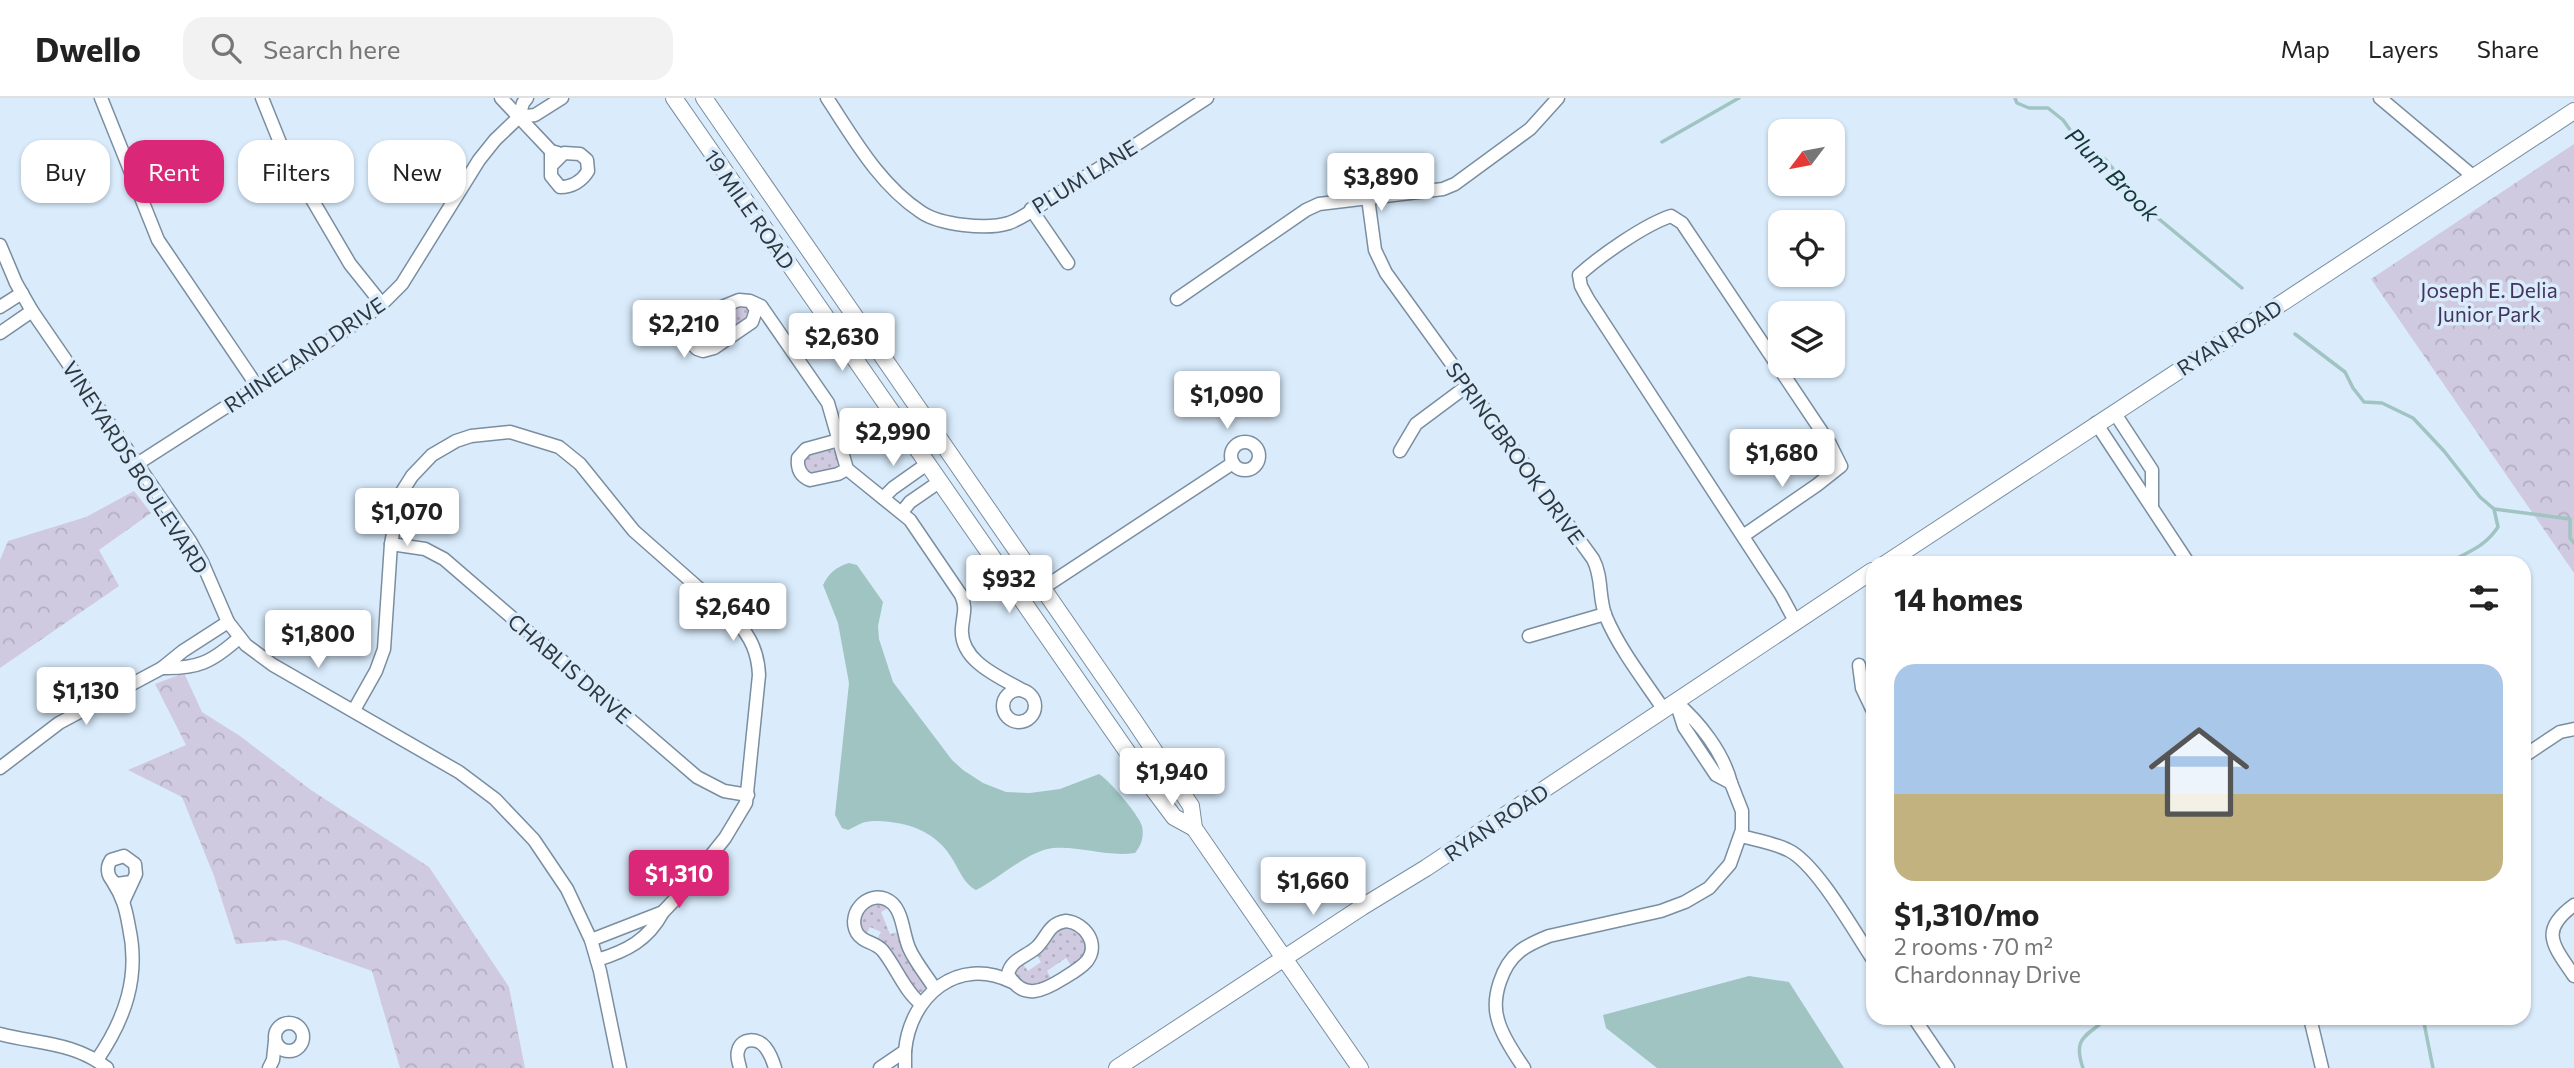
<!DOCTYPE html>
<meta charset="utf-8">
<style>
body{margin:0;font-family:Commissioner,sans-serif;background:#f2f2f2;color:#222;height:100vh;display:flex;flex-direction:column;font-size:26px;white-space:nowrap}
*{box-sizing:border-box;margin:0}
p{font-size:23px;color:#767676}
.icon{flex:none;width:38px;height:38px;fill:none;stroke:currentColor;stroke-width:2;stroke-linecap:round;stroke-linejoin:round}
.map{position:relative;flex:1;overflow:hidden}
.sheet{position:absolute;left:1866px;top:458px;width:665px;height:469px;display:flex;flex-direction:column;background:#fff;border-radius:21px;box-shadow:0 2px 5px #0004}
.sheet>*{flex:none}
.hud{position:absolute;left:21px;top:42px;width:665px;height:63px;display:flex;gap:14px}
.needle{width:46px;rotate:238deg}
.tools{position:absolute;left:1768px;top:21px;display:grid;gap:14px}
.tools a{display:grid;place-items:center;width:77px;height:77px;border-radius:14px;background:#fff;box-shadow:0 2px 5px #0004;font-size:35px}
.price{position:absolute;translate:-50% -60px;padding:0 16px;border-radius:7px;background:#fff;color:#222;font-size:23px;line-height:46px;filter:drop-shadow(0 2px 4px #0008)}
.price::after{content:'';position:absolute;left:50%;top:42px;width:21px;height:16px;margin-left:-10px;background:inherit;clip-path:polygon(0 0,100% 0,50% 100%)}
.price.on{background:#db2777;color:#fff}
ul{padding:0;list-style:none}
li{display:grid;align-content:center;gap:14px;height:371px;padding:0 28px}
li span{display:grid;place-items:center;height:217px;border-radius:21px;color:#555}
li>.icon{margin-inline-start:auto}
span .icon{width:126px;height:126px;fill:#fffc;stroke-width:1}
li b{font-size:30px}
h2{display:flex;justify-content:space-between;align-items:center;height:84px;padding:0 28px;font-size:30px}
.chip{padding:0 24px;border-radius:21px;background:#fff;box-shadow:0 2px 5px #0004;font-size:24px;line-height:63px}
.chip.on{background:#db2777;color:#fff}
header{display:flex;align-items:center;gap:42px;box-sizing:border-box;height:98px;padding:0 35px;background:#fff;border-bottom:2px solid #e0e0e0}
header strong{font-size:33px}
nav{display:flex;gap:38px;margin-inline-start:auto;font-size:24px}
.search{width:490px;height:63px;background:#f2f2f2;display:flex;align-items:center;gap:18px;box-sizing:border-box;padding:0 24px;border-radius:21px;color:#767676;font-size:26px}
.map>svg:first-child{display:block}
.grass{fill:url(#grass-dots)}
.forest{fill:url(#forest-crowns)}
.water{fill:#9fc4c1}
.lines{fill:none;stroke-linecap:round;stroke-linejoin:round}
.stream{stroke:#9fc4c1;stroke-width:3.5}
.minor-casing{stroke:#7a8ea0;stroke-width:15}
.major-casing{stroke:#7a8ea0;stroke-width:18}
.minor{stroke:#fff;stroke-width:12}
.major{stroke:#fff;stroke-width:16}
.labels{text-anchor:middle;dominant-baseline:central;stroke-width:7;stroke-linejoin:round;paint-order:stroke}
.street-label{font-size:21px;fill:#2f383f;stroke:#daecfc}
.park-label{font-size:21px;fill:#42345d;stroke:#daecfc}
.water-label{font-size:23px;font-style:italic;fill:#123735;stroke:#daecfc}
</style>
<header>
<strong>Dwello</strong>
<div class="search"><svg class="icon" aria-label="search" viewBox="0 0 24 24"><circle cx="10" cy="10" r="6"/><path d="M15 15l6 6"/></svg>Search here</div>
<nav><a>Map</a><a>Layers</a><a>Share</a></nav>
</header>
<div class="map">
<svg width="2574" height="970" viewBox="0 0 2574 970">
<defs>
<pattern id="grass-dots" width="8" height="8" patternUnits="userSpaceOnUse" patternTransform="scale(1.75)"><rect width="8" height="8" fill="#d0cae0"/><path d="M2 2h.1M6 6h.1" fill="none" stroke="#b3aec1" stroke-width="1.8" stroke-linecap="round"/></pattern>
<pattern id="forest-crowns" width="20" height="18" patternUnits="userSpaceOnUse" patternTransform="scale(1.75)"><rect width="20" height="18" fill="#d0cae0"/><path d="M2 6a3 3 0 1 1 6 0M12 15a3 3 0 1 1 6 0" fill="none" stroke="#b3aec1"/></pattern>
</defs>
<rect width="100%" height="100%" fill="#daecfc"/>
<g class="grass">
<path d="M741,207L749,210V219L736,228L730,221L706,237L711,245L705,247L694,241L693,231L696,225Z"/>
<path d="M829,349L836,354L838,370L814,378L805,373L802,363L804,358Z"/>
<path d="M361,413L386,416L383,434C372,436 358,428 355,417Z"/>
<path d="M872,805H883L890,809L881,814L890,836L899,834L926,887L924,894H917L888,851L877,842L881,834L870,829L866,837C855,825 861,814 872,805Z"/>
<path d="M1065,828L1078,832L1086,844L1085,858L1072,869L1066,860L1047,873L1052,882C1037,890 1020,890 1015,872L1022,865L1028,873L1041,864L1036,856L1052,834Z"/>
</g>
<g class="forest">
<path d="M2574,46V475L2371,181Z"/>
<path d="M134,393L151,415L99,452L119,488L0,570V462L8,443L86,419Z"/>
<path d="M184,575L202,614L240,638L311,692L429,769L509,889L525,970H400L372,873L285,842L236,846L214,778L182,699L128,672L186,647L155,586Z"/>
</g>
<g class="water">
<path d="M849,465L857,467L883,504L878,528L879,541L893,584L952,662L963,672L983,685L1006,694L1030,695L1060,691L1099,676C1109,682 1139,717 1142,728C1144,738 1142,747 1135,755C1107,759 1081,748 1053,750C1029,752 999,781 976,792C965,787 959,772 953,762C939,738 917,727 890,724C881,723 871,722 862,725C857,727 853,730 848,732L842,730L835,717L849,585L838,525L823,487C829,475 836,469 849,465Z"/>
<path d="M1749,878L1789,884L1844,970H1657L1606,930L1603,917Z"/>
</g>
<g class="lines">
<g class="stream">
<path d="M2015,0L2017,5L2029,10H2048L2063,22L2081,47L2105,61L2120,79L2129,96L2242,190"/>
<path d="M1662,44L1739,0"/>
<path d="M2295,236L2345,274L2353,290L2364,304L2382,305L2413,320L2444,353L2480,399L2494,411L2498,429C2484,450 2467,454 2446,466"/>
<path d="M2494,411L2570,421V440L2574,445"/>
<path d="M2423,920L2433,970"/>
<path d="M2083,970C2072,938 2087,939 2107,920"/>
</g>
<g class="minor-casing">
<g id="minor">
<path d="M101,0L158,142L257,288"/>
<path d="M262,0L283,52L350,166L382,206"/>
<path d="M501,0L551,53L558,55"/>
<path d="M827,0C854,41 879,86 921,114C940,127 987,132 1009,125C1026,119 1044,104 1059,95C1110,65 1158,32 1207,0"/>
<path d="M2380,0L2474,79"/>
<path d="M519,19L535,17L562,0"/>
<path d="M551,53V78L560,89C572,89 582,83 588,73L587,62L580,56L564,55L552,67"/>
<path d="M1368,100L1375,152L1386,175L1593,461C1603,479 1598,500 1606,519C1620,552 1644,582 1664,612"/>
<path d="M1031,111L1068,165"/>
<path d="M0,147L16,185L32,213L190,443L202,464L228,524L246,547L273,567L459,674L495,701L534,742L567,791L591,842L600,873L620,970"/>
<path d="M1177,201L1306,112L1319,106L1443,91L1455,86L1530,31L1558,0"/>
<path d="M750,203L756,212L752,224L714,250L703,253L697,251L688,242L687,230L695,220L739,202L750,203L761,208L828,305L847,371L910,422L961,497C967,510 963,517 962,530C959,564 1002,580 1026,594"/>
<path d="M0,209L22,195"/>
<path d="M0,235L32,213"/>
<path d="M2114,314L2152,372V408"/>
<path d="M2096,325L2189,466"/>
<path d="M839,342L806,351L798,360C797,370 800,378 810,382L838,376L847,371"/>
<circle cx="1245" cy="358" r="14"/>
<path d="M1400,353L1416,326L1467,288"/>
<path d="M137,366L361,222L382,206L402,186L479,62L495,42L519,19L523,5L527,0"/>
<path d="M883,400L893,390L927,366"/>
<path d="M902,414L910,404L939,384"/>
<path d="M1743,438L1817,387L1841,368L1830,346L1682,125L1671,118C1644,127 1600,158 1579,177L1581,188L1588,201L1781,497L1796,525"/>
<path d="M391,446L425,451L444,461L697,679L724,693L748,697"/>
<path d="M1043,490L1233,365"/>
<path d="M228,524L183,553L162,570C198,571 212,564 239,540"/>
<path d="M1529,538L1605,516"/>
<path d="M1859,567L1862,590L1872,611"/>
<circle cx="1019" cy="608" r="16"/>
<path d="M1676,604C1700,625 1723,654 1731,685L1716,677L1684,629Z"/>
<path d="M354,612L376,573L384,551L391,446L400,397L412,378L432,357L456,343L471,338L510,334L559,349L580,366L634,433L736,523C751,539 758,555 759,577L746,705L725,740L681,795L663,814"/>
<path d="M2524,658L2560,634L2574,631"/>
<path d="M0,670L59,625L162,570"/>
<path d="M1741,738C1756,742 1774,745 1788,752C1816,765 1854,833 1872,860"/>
<path d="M124,802L136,776L135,766L124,758L111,762C105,771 108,781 117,786L131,784"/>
<path d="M2574,807C2538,833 2554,848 2574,878"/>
<path d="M1066,823C1085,825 1100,846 1087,863C1081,870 1072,875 1064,880C1045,892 1023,904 1008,876C1011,861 1026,859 1037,849C1048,838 1048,826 1066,823Z"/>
<path d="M591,842L663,814C648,842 627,853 597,862"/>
<path d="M920,905C904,892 896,869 883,853C876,844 863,845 857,835C845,813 873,788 892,805C903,815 903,836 909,850C915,864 927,878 935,891"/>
<path d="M1914,920L1948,970"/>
<path d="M2310,920L2322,970"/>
<circle cx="289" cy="939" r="14"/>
<path d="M0,936C38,946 74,944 107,970"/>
<path d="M905,953C910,898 958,857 1012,884"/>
<path d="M97,962C125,921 140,879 129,829C126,812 123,799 113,784"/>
<path d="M269,970L273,962L275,943"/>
<path d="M740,970C739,965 736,958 738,953C741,939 758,940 765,949C770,955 773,963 775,970"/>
<path d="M880,970L905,953V970"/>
<path d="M1524,970C1515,957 1502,938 1498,922C1491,900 1502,867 1520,853C1529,846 1539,842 1549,838L1661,813L1685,804L1709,790L1730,766L1742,732V713L1731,685"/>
</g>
</g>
<g class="major-casing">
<g id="major">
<path d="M674,0L1153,691L1174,719L1194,730L1360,970"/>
<path d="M704,0L1133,621L1191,708L1194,730"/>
<path d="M1885,466L2574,13"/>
<path d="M1117,970L1362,809L1426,770L1872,473"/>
</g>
</g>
<use href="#minor" class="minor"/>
<use href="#major" class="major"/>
</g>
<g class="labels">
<g class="street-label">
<text transform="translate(1084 78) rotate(-32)">PLUM LANE</text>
<text transform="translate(750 111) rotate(55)">19 MILE ROAD</text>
<text transform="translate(2229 239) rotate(-33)">RYAN ROAD</text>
<text transform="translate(304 256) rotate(-34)">RHINELAND DRIVE</text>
<text transform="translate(1516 355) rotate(54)">SPRINGBROOK DRIVE</text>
<text transform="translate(136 369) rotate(57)">VINEYARDS BOULEVARD</text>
<text transform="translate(570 570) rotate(41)">CHABLIS DRIVE</text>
<text transform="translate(1496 724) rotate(-34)">RYAN ROAD</text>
</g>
<g class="park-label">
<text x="2489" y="191">Joseph E. Delia<tspan x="2489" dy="24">Junior Park</tspan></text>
</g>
<g class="water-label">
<text transform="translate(2113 76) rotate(45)">Plum Brook</text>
</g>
</g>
</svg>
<div class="tools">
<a><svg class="needle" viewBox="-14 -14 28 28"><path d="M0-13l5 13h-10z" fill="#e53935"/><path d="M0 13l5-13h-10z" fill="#767676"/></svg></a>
<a><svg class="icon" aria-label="locate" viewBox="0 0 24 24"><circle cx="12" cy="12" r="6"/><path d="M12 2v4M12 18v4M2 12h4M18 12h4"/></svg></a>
<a><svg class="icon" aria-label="layers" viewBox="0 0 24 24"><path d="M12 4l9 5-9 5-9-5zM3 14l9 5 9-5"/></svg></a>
</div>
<b class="price" style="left:1381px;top:115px">$3,890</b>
<b class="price" style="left:684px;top:262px">$2,210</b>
<b class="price" style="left:842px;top:275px">$2,630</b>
<b class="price" style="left:1227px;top:333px">$1,090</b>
<b class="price" style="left:893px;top:370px">$2,990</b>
<b class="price" style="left:1782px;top:391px">$1,680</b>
<b class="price" style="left:407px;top:450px">$1,070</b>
<b class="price" style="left:1009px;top:517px">$932</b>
<b class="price" style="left:733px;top:545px">$2,640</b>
<b class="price" style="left:318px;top:572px">$1,800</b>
<b class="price" style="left:86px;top:629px">$1,130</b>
<b class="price" style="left:1172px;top:710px">$1,940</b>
<b class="price on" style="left:679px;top:812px">$1,310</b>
<b class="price" style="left:1313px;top:819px">$1,660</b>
<div class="hud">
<a class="chip">Buy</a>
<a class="chip on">Rent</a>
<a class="chip">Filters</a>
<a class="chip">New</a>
</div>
<section class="sheet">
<h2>14 homes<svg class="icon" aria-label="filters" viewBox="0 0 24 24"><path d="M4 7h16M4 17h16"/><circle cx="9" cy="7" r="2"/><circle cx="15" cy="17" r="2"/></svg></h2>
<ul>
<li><span style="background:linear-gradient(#a9c7e8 60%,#c2b280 0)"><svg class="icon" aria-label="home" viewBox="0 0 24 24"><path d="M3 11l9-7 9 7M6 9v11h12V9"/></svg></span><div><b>$1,310/mo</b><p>2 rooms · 70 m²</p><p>Chardonnay Drive</p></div></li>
</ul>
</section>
</div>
